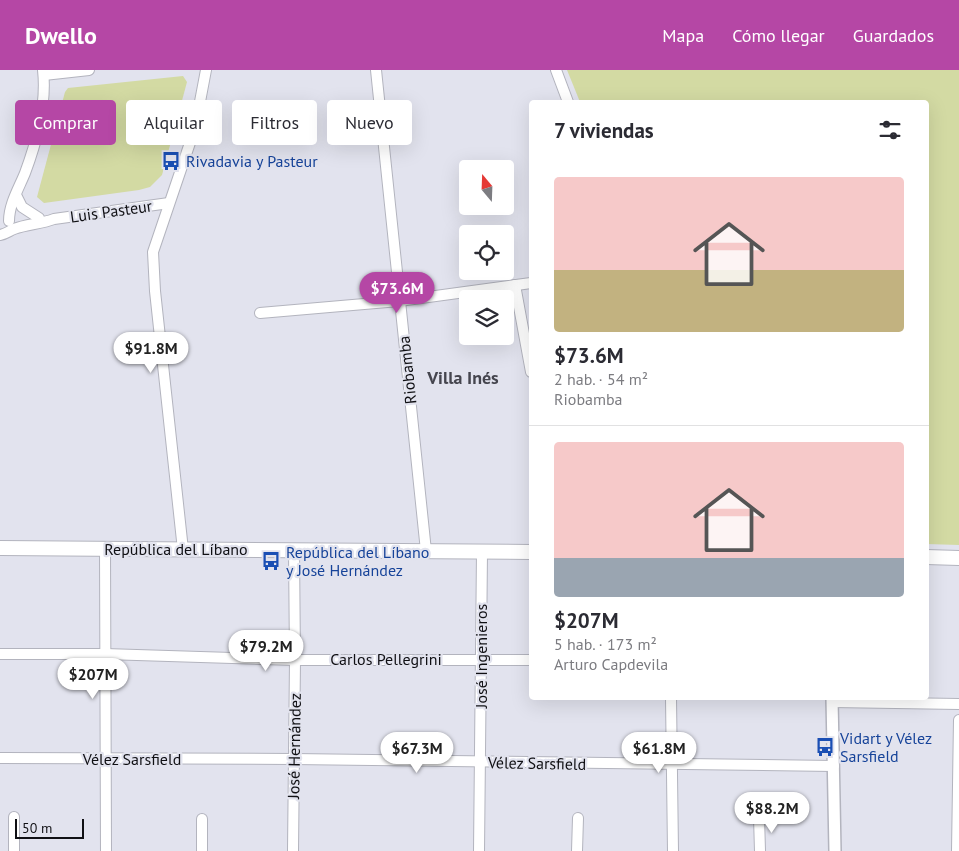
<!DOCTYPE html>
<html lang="es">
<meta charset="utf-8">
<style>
body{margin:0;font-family:"PT Sans",sans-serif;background:#f7f7f7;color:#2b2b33;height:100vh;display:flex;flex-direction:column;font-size:19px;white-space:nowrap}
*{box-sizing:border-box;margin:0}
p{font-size:16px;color:#7c7c81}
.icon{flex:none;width:28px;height:28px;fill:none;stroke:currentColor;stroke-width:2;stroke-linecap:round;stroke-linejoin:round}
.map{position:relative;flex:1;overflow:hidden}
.sheet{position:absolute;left:529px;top:30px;width:400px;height:600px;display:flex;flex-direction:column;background:#fff;border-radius:5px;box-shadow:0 5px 20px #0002}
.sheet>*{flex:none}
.banner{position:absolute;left:15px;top:30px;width:439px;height:45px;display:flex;gap:10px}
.needle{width:32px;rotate:341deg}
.fabs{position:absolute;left:459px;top:90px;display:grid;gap:10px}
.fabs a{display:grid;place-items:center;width:55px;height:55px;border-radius:5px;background:#fff;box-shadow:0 5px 20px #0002;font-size:25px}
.scale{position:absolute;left:15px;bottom:12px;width:69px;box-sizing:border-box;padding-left:5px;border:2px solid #101014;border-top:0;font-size:14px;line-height:18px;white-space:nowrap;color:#101014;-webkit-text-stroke:4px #e2e3ee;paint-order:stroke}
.price{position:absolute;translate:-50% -42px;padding:0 11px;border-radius:18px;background:#fff;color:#222;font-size:16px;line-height:32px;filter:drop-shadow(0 1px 2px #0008)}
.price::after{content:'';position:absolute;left:50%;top:30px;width:15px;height:11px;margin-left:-8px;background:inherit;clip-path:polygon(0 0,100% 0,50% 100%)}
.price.current{background:#b547a5;color:#fff}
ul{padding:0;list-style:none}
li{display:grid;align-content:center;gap:10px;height:265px;padding:0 25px}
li+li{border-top:1px solid #e1e1e2}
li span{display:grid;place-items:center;height:155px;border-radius:5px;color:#555}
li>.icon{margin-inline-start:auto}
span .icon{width:90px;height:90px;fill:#fffc;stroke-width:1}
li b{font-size:21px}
h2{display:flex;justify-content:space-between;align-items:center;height:60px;padding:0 25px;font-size:21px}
.tag{padding:0 18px;border-radius:5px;background:#fff;box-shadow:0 5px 20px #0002;font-size:18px;line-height:45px}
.tag.current{background:#b547a5;color:#fff}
header{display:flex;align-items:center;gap:30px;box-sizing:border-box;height:70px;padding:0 25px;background:#b547a5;color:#fff}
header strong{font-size:24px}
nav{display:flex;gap:28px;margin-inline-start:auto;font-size:18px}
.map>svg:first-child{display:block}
.green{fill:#d3daa3}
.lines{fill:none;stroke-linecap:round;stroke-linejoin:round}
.minor-casing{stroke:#b3b4be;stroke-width:12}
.tertiary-casing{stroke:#b3b4be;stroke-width:14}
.secondary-casing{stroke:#b3b4be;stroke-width:16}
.minor{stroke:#fff;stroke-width:10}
.tertiary{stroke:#fff;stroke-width:11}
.secondary{stroke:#fff;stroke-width:14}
.labels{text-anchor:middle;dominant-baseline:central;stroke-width:4.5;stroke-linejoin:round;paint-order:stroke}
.transit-label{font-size:16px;fill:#164399;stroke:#e2e3ee;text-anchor:start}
.street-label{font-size:16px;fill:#101014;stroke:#e2e3ee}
.neighbourhood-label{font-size:18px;font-weight:bold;fill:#45454e;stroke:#e2e3ee}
</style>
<header>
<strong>Dwello</strong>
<nav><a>Mapa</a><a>Cómo llegar</a><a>Guardados</a></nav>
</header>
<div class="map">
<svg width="959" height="781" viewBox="0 0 959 781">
<rect width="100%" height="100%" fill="#e2e3ee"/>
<g class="green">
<path d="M567,0H959V475L926,474V32H580Z"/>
<path d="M183,6L187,12L162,105L150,117L139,120L44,133L37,127L65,22L68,18Z"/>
</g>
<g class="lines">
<g class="minor-casing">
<g id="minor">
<path d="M376,0L426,481"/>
<path d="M556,0L568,32"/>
<path d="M44,5L89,0"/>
<path d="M16,125L22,137L39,148"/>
<path d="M9,151C9,134 19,118 25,103C37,71 47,35 43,0"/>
<path d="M0,165C6,164 9,161 14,159C27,154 41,154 54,149L169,133"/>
<path d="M515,215L531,302"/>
<path d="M260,243L399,231L531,213"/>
<path d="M105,479L106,781"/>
<path d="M183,480L155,221L153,182L195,58L206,0"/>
<path d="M0,584H105L295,590H531"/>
<path d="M671,628L673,781"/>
<path d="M832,632L959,634"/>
<path d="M0,688L293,689L834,696"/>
<path d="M759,747L760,781"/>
<path d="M202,749V781"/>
<path d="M14,781V747"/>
<path d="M293,781L295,590L294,480"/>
<path d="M479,781L482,482"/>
<path d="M577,781L578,748"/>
<path d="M957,781L959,650"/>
</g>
</g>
<g class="tertiary-casing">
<path id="tertiary" d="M832,628L835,781"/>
</g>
<g class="secondary-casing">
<g id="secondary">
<path d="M0,478L531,482"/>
<path d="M926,487L959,488"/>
</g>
</g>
<use href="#minor" class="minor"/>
<use href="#tertiary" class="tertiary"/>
<use href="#secondary" class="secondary"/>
</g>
<defs>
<g id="bus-bare" transform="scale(1.5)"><path d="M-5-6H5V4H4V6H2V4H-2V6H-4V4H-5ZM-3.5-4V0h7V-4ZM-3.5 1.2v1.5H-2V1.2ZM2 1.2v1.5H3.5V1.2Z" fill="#1a4fb4" stroke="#e2e3ee" stroke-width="2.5" paint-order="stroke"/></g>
</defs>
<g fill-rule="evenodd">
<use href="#bus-bare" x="171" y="91"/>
<use href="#bus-bare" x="271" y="491"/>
<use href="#bus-bare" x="825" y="677"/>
</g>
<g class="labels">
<g class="transit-label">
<text x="186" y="91">Rivadavia y Pasteur</text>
<text x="286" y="482">República del Líbano<tspan x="286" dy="18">y José Hernández</tspan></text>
<text x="840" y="668">Vidart y Vélez<tspan x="840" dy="18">Sarsfield</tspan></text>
</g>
<g class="street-label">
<text transform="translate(111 141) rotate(-8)">Luis Pasteur</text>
<text transform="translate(407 300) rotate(-96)">Riobamba</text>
<text x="176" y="479">República del Líbano</text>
<text transform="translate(481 586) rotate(-90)">José Ingenieros</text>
<text x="386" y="589">Carlos Pellegrini</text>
<text transform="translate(294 676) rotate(-89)">José Hernández</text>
<text x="132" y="689">Vélez Sarsfield</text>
<text transform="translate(537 693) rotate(1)">Vélez Sarsfield</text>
</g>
<g class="neighbourhood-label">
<text x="463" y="307">Villa Inés</text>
</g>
</g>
</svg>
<div class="fabs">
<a><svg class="needle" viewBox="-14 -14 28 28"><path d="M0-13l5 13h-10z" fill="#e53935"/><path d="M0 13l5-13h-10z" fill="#7c7c81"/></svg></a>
<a><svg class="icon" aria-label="locate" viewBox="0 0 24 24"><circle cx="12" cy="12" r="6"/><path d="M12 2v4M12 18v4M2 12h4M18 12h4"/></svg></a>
<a><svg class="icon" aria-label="layers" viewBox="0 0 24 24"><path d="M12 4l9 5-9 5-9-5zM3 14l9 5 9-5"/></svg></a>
</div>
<div class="scale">50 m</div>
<b class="price current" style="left:397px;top:244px">$73.6M</b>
<b class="price" style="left:151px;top:304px">$91.8M</b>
<b class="price" style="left:266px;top:602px">$79.2M</b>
<b class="price" style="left:93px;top:630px">$207M</b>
<b class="price" style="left:417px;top:704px">$67.3M</b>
<b class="price" style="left:659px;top:704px">$61.8M</b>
<b class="price" style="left:772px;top:764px">$88.2M</b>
<div class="banner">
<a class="tag current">Comprar</a>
<a class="tag">Alquilar</a>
<a class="tag">Filtros</a>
<a class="tag">Nuevo</a>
</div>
<section class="sheet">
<h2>7 viviendas<svg class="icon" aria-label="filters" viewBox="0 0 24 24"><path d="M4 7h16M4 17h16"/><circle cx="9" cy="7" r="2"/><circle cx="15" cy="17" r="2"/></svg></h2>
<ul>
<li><span style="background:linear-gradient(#f6c9c9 60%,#c2b280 0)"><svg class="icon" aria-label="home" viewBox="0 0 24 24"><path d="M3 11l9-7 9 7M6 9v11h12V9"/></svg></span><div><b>$73.6M</b><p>2 hab. · 54 m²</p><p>Riobamba</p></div></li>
<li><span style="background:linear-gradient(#f6c9c9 75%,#9aa5b1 0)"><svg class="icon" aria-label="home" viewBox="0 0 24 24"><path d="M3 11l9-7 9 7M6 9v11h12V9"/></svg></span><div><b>$207M</b><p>5 hab. · 173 m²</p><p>Arturo Capdevila</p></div></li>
</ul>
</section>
</div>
